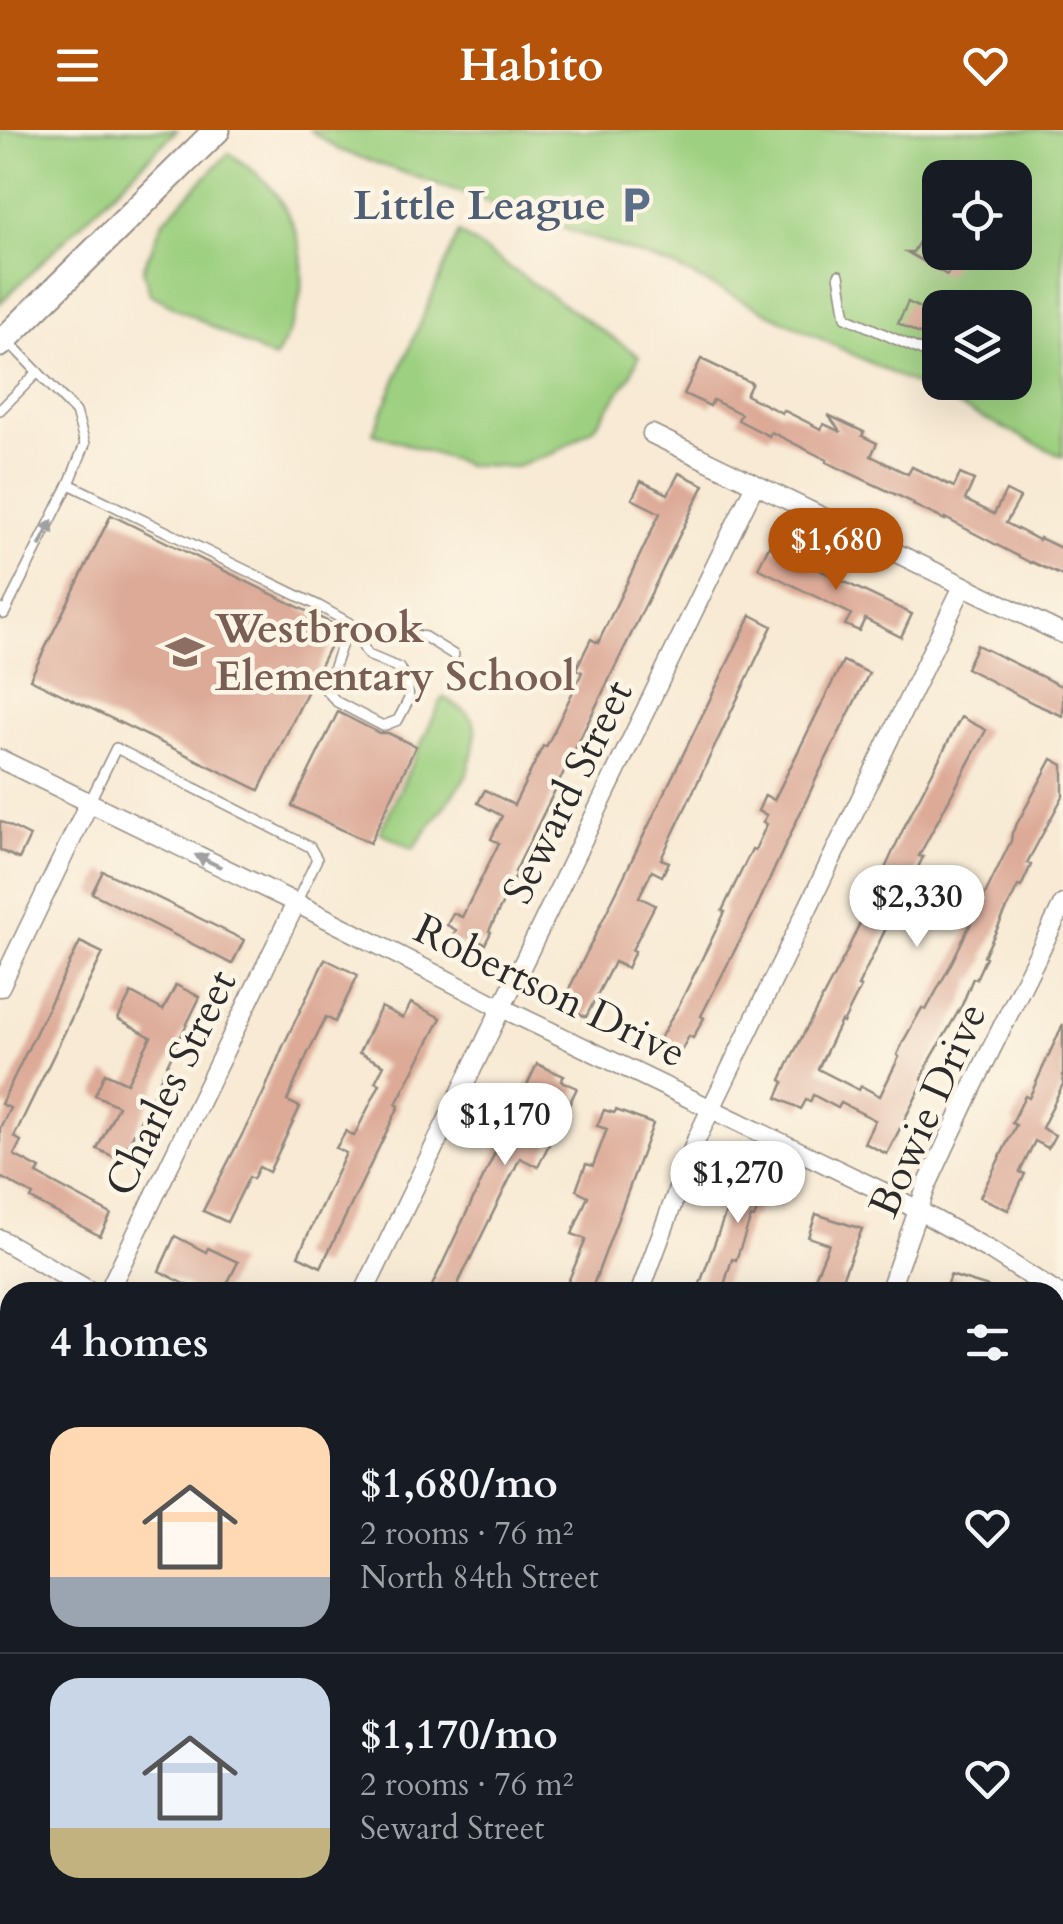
<!DOCTYPE html>
<meta charset="utf-8">
<style>
body{margin:0;font-family:Cardo,serif;background:#242831;color:#f1f3f6;height:100vh;display:flex;flex-direction:column;font-size:38px;white-space:nowrap}
*{box-sizing:border-box;margin:0}
p{font-size:32px;color:#9ea1a6}
.icon{flex:none;width:55px;height:55px;fill:none;stroke:currentColor;stroke-width:2;stroke-linecap:round;stroke-linejoin:round}
.map{position:relative;flex:1;overflow:hidden}
.side{position:absolute;left:0px;top:1152px;width:1065px;height:642px;display:flex;flex-direction:column;background:#171b24;border-radius:30px 30px 0 0;box-shadow:0 10px 40px #0002}
.side>*{flex:none}
.buttons{position:absolute;left:922px;top:30px;display:grid;gap:20px}
.buttons a{display:grid;place-items:center;width:110px;height:110px;border-radius:20px;background:#171b24;box-shadow:0 10px 40px #0002;font-size:50px}
.price{position:absolute;translate:-50% -85px;padding:0 22px;border-radius:35px;background:#fff;color:#222;font-size:32px;line-height:65px;filter:drop-shadow(0 2px 5px #0008)}
.price::after{content:'';position:absolute;left:50%;top:60px;width:30px;height:22px;margin-left:-15px;background:inherit;clip-path:polygon(0 0,100% 0,50% 100%)}
.price.selected{background:#b45309;color:#fff}
ul{padding:0;list-style:none}
li{display:flex;align-items:center;gap:30px;height:250px;padding:0 50px}
li+li{border-top:2px solid #363941}
li span{display:grid;place-items:center;flex:none;width:280px;height:200px;border-radius:30px;color:#555}
li>.icon{margin-inline-start:auto}
span .icon{width:120px;height:120px;fill:#fffc;stroke-width:1}
li b{font-size:42px}
h2{display:flex;justify-content:space-between;align-items:center;height:120px;padding:0 50px;font-size:42px}
header{display:flex;justify-content:space-between;align-items:center;height:130px;padding:0 50px;background:#b45309;color:#fff;font-size:45px;font-weight:600}
.map>svg:first-child{display:block}
.green{fill:#9dd080;stroke:#647e56;stroke-width:2.5;fill-rule:evenodd}
.lines{fill:none;stroke-linecap:round;stroke-linejoin:round}
.stream{stroke:#5db1d9;stroke-width:5}
.building{fill:#ddaa98}
.lane-casing{stroke:#928a80;stroke-width:12}
.street-casing{stroke:#928a80;stroke-width:21}
.secondary-casing{stroke:#928a80;stroke-width:29}
.lane{stroke:#fff;stroke-width:9}
.street{stroke:#fff;stroke-width:18}
.secondary{stroke:#fff;stroke-width:25}
.oneway{fill:#a0a0a0}
.labels{text-anchor:middle;dominant-baseline:central;stroke-width:9;stroke-linejoin:round;paint-order:stroke}
.service-label{font-size:42px;font-weight:bold;fill:#4e5e75;stroke:#fcf5e5;text-anchor:end}
.education-label{font-size:42px;font-weight:bold;fill:#785e54;stroke:#fcf5e5;text-anchor:start}
.street-label{font-size:42px;fill:#2b2b2b;stroke:#fcf5e5}
</style>
<header><svg class="icon" aria-label="menu" viewBox="0 0 24 24"><path d="M4 6h16M4 12h16M4 18h16"/></svg>Habito<svg class="icon" aria-label="heart" viewBox="0 0 24 24"><path d="M12 20l-8-8c-3-5 5-10 8-4 3-6 11-1 8 4z"/></svg></header>
<div class="map">
<svg width="1063" height="1794" viewBox="0 0 1063 1794">
<rect width="100%" height="100%" fill="#fcf5e5"/>
<filter id="ink" filterUnits="userSpaceOnUse"><feTurbulence type="fractalNoise" baseFrequency=".01" numOctaves="2"/><feDisplacementMap in="SourceGraphic" scale="20" xChannelSelector="R" yChannelSelector="G"/><feConvolveMatrix kernelMatrix="1 2 1 2 8 2 1 2 1" color-interpolation-filters="sRGB"/></filter>
<filter id="wash" filterUnits="userSpaceOnUse"><feTurbulence type="fractalNoise" baseFrequency=".0048" numOctaves="4" result="noise"/><feDisplacementMap in="SourceGraphic" scale="40" xChannelSelector="R" yChannelSelector="G"/><feGaussianBlur stdDeviation="2.25" result="paint"/><feColorMatrix in="noise" values="0 0 0 0 0 0 0 0 0 0 0 0 0 0 0 0 0 1.4 0 .05"/><feComposite in="paint" operator="in"/></filter>
<g filter="url(#wash)">
<rect width="100%" height="100%" fill="#f8ead4"/>
<g class="green">
<path d="M0,0H177L0,173Z"/>
<path d="M310,0H1063V327L672,136L339,20ZM940,48H1015V122H940ZM940,178H1015V252H940Z"/>
<path d="M229,23C244,34 260,44 272,59C314,113 310,173 274,229L150,164L143,139L163,91Z"/>
<path d="M459,103L639,226L630,247L594,298L554,323L515,337L467,335L373,303Z"/>
<path d="M443,567L465,581L473,591L476,602L473,620L466,647L413,719L380,702Z"/>
<path d="M1055,1667L1063,1676V1792L1061,1794H650L646,1785H1055Z"/>
</g>
<g class="lines">
<g class="stream">
<path d="M0,1276L10,1282"/>
<path d="M469,1785L471,1794"/>
</g>
</g>
<g id="blocks">
<g class="building">
<path d="M925,102L940,110V122H960L947,145L907,122H913Z"/>
<path d="M908,172L940,188V202L935,212L898,193Z"/>
<path d="M701,229L752,253L746,265L782,283L783,280L821,299L824,294L841,302L828,285L864,302L862,306L877,313L871,326L908,344L912,337L954,357L960,344L974,350L965,370L994,384L1006,361L1020,368L1006,393L1039,410L1040,408L1063,419V446L1032,432L1031,433L945,388V390L913,375L914,373L826,332L827,330L771,302L769,306L738,290L741,284L713,270L710,276L684,264Z"/>
<path d="M679,343L704,355L515,742L517,743L489,801L491,802L485,814L479,811L474,821L451,810L456,800L447,795L453,783L462,787L499,713L491,709L502,686L478,673L485,660L514,675L543,616L546,617L554,601L578,551L582,542L576,539L591,509L598,513L660,383L632,369L641,351L668,364Z"/>
<path d="M111,385L339,497L259,660L30,549Z"/>
<path d="M769,416L912,484L901,507L865,489L859,501L845,495L851,484L758,438Z"/>
<path d="M751,485L772,496L661,729L669,732L662,746L652,741L639,767L655,775L632,820L635,821L627,838L614,832L586,887L565,877L573,862L569,859Z"/>
<path d="M977,515L1063,557V586L1035,574L966,538Z"/>
<path d="M843,531L869,543L817,647L754,783L701,886L704,888L693,908L689,906L681,921L659,910L679,875L725,782L722,781L752,719L755,720L767,694L763,692L767,685L758,681L765,665L774,670Z"/>
<path d="M338,582L379,603H388L416,616L370,713L292,676Z"/>
<path d="M961,587L986,600L919,726L923,727L905,764L903,763L858,856L861,857L843,893L841,891L818,939L859,960L861,956L880,966L899,927L897,925L904,910L922,878L926,880L950,836L1011,711L1012,703L1052,629L1063,635V666L1027,733L1031,735L1021,757L1018,756L984,826L986,827L976,849L973,848L962,875L927,936L922,949L924,951L887,1024L864,1013L875,990L841,973L838,978L813,965L810,972L806,970L801,979L777,968L784,952L781,950L791,928L846,823L906,693Z"/>
<path d="M0,691L30,706L19,729L0,720Z"/>
<path d="M103,741L244,810L232,834L92,763Z"/>
<path d="M80,812L103,823L14,1007L21,1011L14,1025L40,1039L37,1044L111,1084L100,1106L31,1069L33,1065L2,1048L0,1052V998L10,978L1,974Z"/>
<path d="M325,829L358,845L335,892L326,887L307,925L287,971L300,977L269,1042L259,1037L253,1049L249,1047L227,1092L203,1081L263,964L284,914Z"/>
<path d="M176,855L200,867L121,1030L97,1019L118,976L95,965L105,943L127,953L151,907L118,889L131,863L163,880Z"/>
<path d="M411,873L441,888L396,974L399,976L321,1137L298,1126L346,1023L336,1018L346,1001L354,1006L380,954L375,952L384,935L359,923L381,877L403,888Z"/>
<path d="M1063,894V954L1042,998L1055,1005L1048,1018L1035,1011L1020,1042L1025,1044L1008,1080L980,1067L1016,995L1012,993L1025,966L1029,968Z"/>
<path d="M537,934L564,946L561,951L577,958L567,979L552,972L538,1004L551,1010L538,1037L520,1028L454,1162H429Z"/>
<path d="M604,980L614,983L616,980L653,994L591,1161L568,1152L586,1109L572,1104L588,1066L576,1060L586,1034L593,1036L607,999L597,996Z"/>
<path d="M741,1040L787,1057L779,1078L761,1071L754,1088L751,1087L736,1130L732,1129L722,1162H697Z"/>
<path d="M816,1084L862,1099L842,1149L846,1150L841,1162H809L829,1114L808,1107Z"/>
<path d="M175,1106L206,1122L208,1118L238,1132L223,1162H197L188,1158L189,1156L159,1141Z"/>
<path d="M950,1145L995,1159L994,1162H944Z"/>
</g>
</g>
</g>
<g filter="url(#ink)">
<use href="#blocks" fill-opacity="0" stroke="#928a80" stroke-width="2.5"/>
<g class="lines">
<g class="lane-casing">
<g id="lane">
<path d="M839,145L846,187L940,229"/>
<path d="M1015,227L1021,226"/>
<path d="M0,280L38,242"/>
<path d="M69,354L319,476L365,502L393,501L425,507L454,525"/>
<path d="M0,479L4,484L69,354L85,314L76,282L7,210"/>
<path d="M349,493L368,525L399,538L407,549L409,569L398,590L383,596L337,572L326,560Z"/>
<path d="M89,673L116,618L310,717L317,729L296,773"/>
<path d="M1018,1794L1023,1785"/>
</g>
</g>
<g class="street-casing">
<g id="street">
<path d="M652,304L1063,504"/>
<path d="M0,629L296,773L502,878L894,1067L991,1121L1063,1167"/>
<path d="M0,857L89,673"/>
<path d="M0,1109L92,1162"/>
<path d="M108,1162L296,773"/>
<path d="M364,1162L755,354"/>
<path d="M640,1162L697,1008L963,456"/>
<path d="M889,1162L927,1055L975,952L1063,774"/>
<path d="M0,1469L10,1475"/>
<path d="M1055,1503L1063,1512"/>
<path d="M0,1590L10,1580"/>
<path d="M276,1785L281,1794"/>
<path d="M625,1785L630,1794"/>
<path d="M153,1794L162,1785"/>
</g>
</g>
<g class="secondary-casing">
<path id="secondary" d="M0,214L217,0"/>
</g>
<use href="#lane" class="lane"/>
<use href="#street" class="street"/>
<use href="#secondary" class="secondary"/>
</g>
<defs><path id="oneway-solid" d="M-6-.8H1V-3.2L6.5 0L1 3.2V.8H-6Z" transform="scale(2.5)"/></defs>
<g class="oneway">
<use href="#oneway-solid" transform="translate(46 403) rotate(-64)"/>
<use href="#oneway-solid" transform="translate(208 731) rotate(-154)"/>
</g>
</g>
<defs>
<g id="parking-bare" transform="scale(3)"><path d="M-3.5-5.5H1a3.5 3.5 0 0 1 0 7H-1V5.5H-3.5ZM-1-3.4V-.6H.8a1.4 1.4 0 0 0 0-2.8Z" fill="#5c6f8a" stroke="#fcf5e5" stroke-width="2.5" paint-order="stroke"/></g>
<g id="school-bare" transform="scale(3)"><path d="M0-5L7-2L0 1L-7-2ZM-4 1L0 2.5L4 1V4Q0 6-4 4Z" fill="#8d6e63" stroke="#fcf5e5" stroke-width="2.5" paint-order="stroke"/></g>
</defs>
<g fill-rule="evenodd">
<use href="#parking-bare" x="636" y="75"/>
<use href="#school-bare" x="185" y="522"/>
</g>
<g class="labels">
<g class="service-label">
<text x="606" y="75">Little League</text>
</g>
<g class="education-label">
<text x="215" y="498">Westbrook<tspan x="215" dy="48">Elementary School</tspan></text>
</g>
<g class="street-label">
<text transform="translate(568 662) rotate(-64)">Seward Street</text>
<text transform="translate(550 861) rotate(26)">Robertson Drive</text>
<text transform="translate(171 953) rotate(-64)">Charles Street</text>
<text transform="translate(928 980) rotate(-66)">Bowie Drive</text>
</g>
</g>
</svg>
<div class="buttons">
<a><svg class="icon" aria-label="locate" viewBox="0 0 24 24"><circle cx="12" cy="12" r="6"/><path d="M12 2v4M12 18v4M2 12h4M18 12h4"/></svg></a>
<a><svg class="icon" aria-label="layers" viewBox="0 0 24 24"><path d="M12 4l9 5-9 5-9-5zM3 14l9 5 9-5"/></svg></a>
</div>
<b class="price selected" style="left:836px;top:463px">$1,680</b>
<b class="price" style="left:917px;top:820px">$2,330</b>
<b class="price" style="left:505px;top:1038px">$1,170</b>
<b class="price" style="left:738px;top:1096px">$1,270</b>
<section class="side">
<h2>4 homes<svg class="icon" aria-label="filters" viewBox="0 0 24 24"><path d="M4 7h16M4 17h16"/><circle cx="9" cy="7" r="2"/><circle cx="15" cy="17" r="2"/></svg></h2>
<ul>
<li><span style="background:linear-gradient(#ffd9b3 75%,#9aa5b1 0)"><svg class="icon" aria-label="home" viewBox="0 0 24 24"><path d="M3 11l9-7 9 7M6 9v11h12V9"/></svg></span><div><b>$1,680/mo</b><p>2 rooms · 76 m²</p><p>North 84th Street</p></div><svg class="icon" aria-label="heart" viewBox="0 0 24 24"><path d="M12 20l-8-8c-3-5 5-10 8-4 3-6 11-1 8 4z"/></svg></li>
<li><span style="background:linear-gradient(#c9d6e8 75%,#c2b280 0)"><svg class="icon" aria-label="home" viewBox="0 0 24 24"><path d="M3 11l9-7 9 7M6 9v11h12V9"/></svg></span><div><b>$1,170/mo</b><p>2 rooms · 76 m²</p><p>Seward Street</p></div><svg class="icon" aria-label="heart" viewBox="0 0 24 24"><path d="M12 20l-8-8c-3-5 5-10 8-4 3-6 11-1 8 4z"/></svg></li>
</ul>
</section>
</div>
